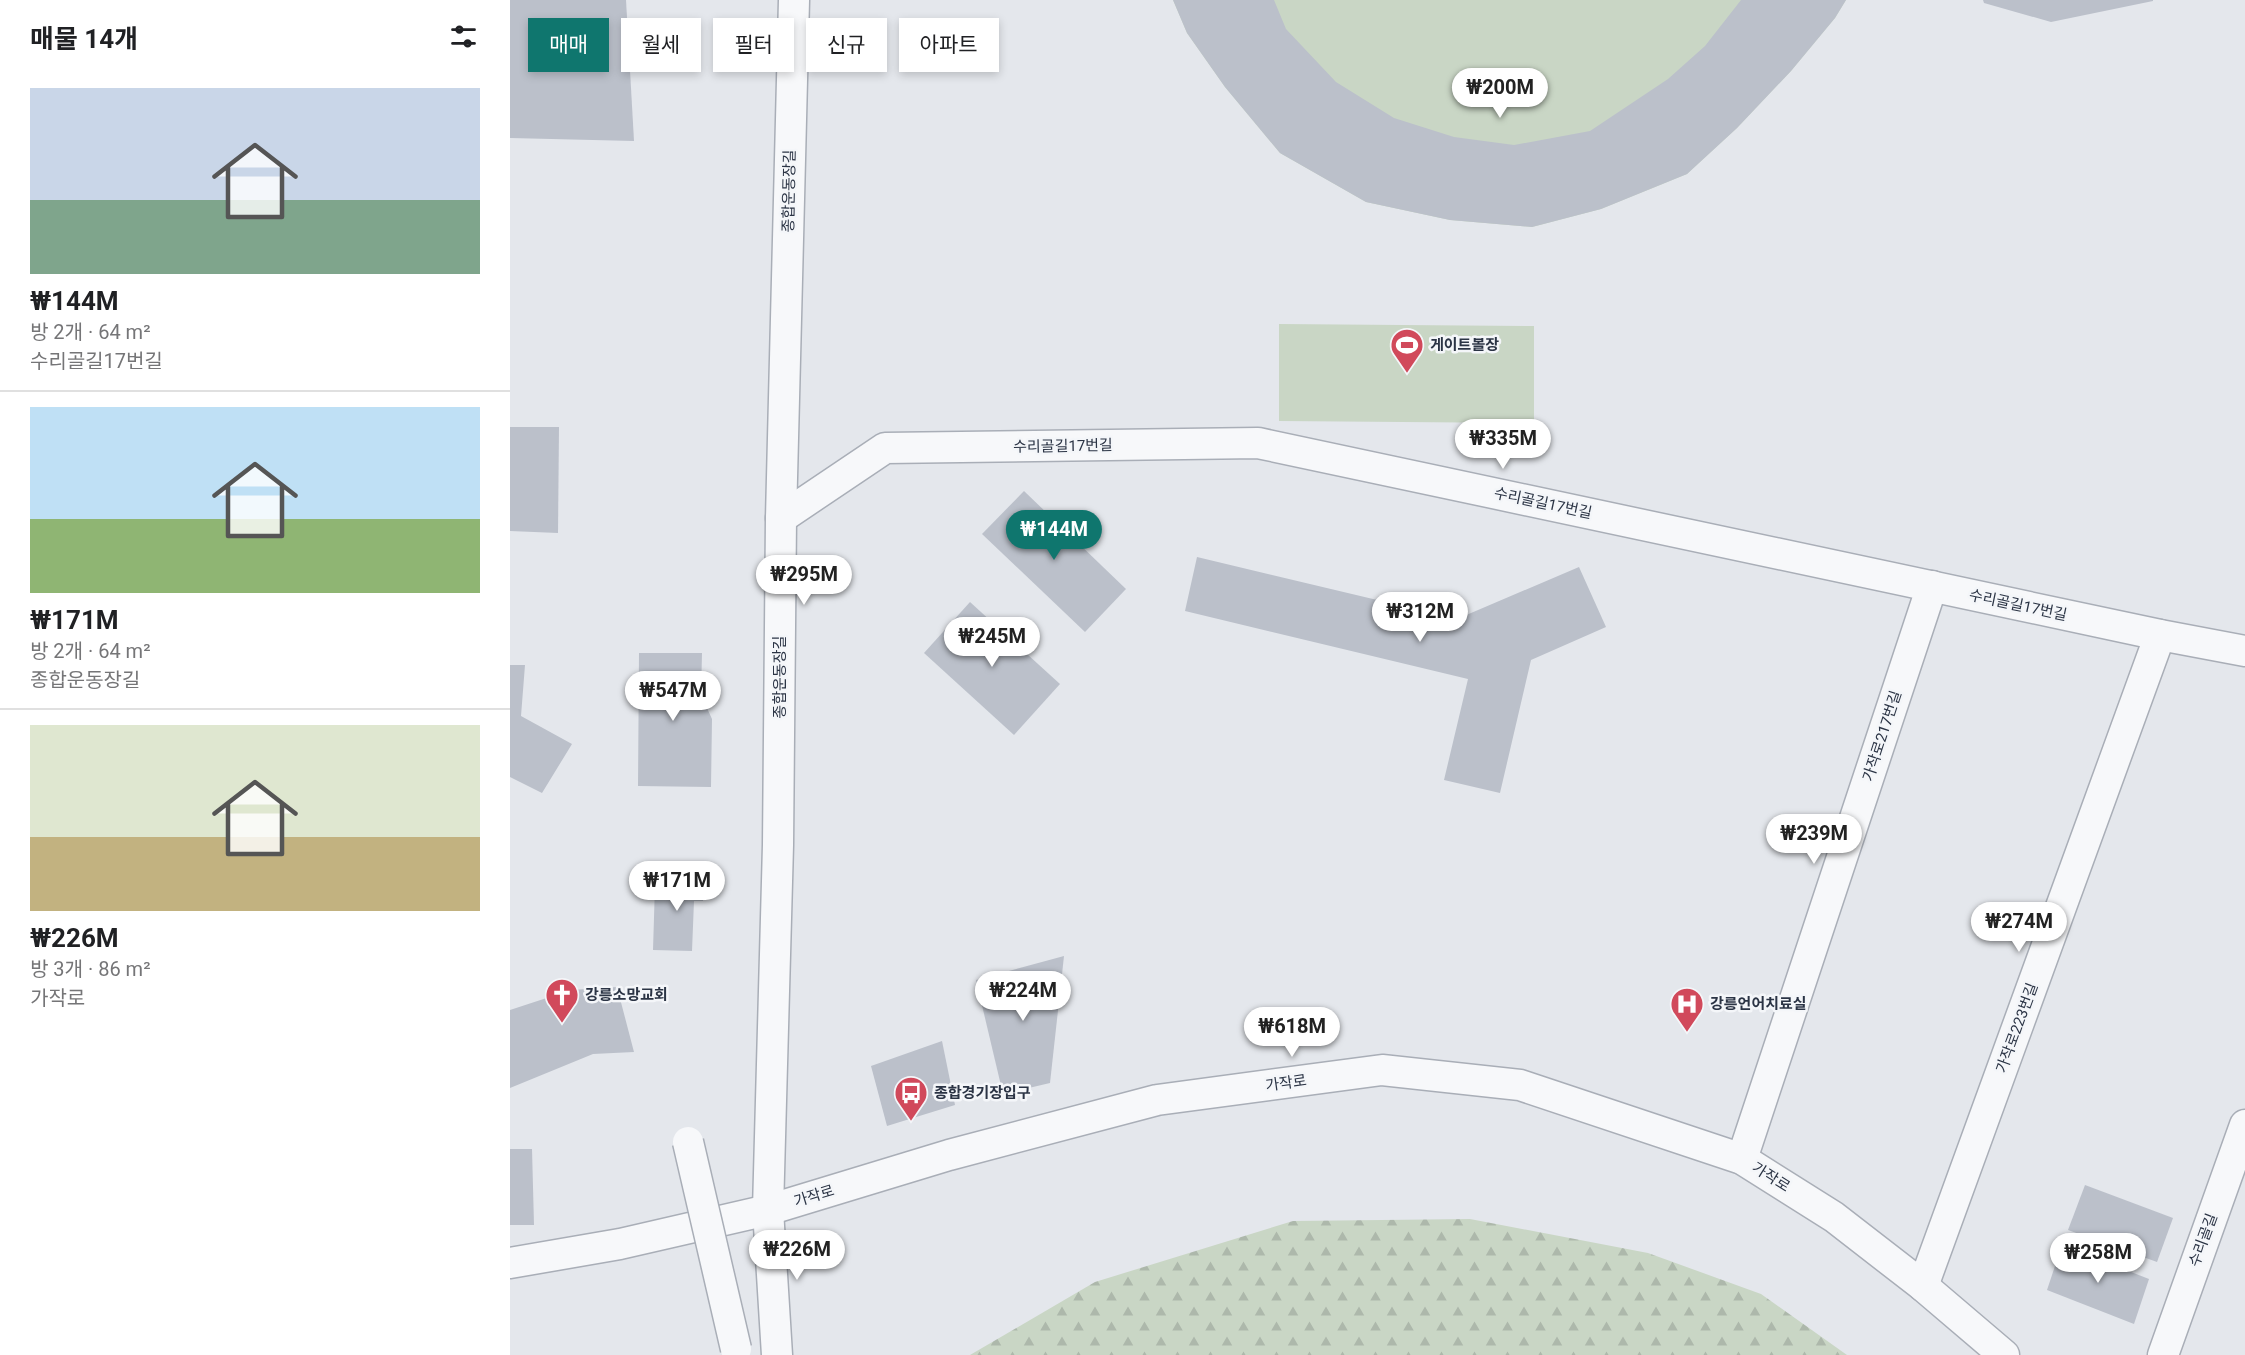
<!DOCTYPE html>
<html lang="ko">
<meta charset="utf-8">
<style>
body{margin:0;font-family:Roboto,"Noto Sans KR",sans-serif;background:#f6f6f6;color:#202124;height:100vh;display:flex;flex-direction:column;font-size:22px;white-space:nowrap}
*{box-sizing:border-box;margin:0}
p{font-size:20px;color:#757577}
.icon{flex:none;width:33px;height:33px;fill:none;stroke:currentColor;stroke-width:2;stroke-linecap:round;stroke-linejoin:round}
.map{position:relative;flex:1;overflow:hidden}
.details{display:flex;flex-direction:column;background:#fff;width:510px}
.details>*{flex:none}
.banner{position:absolute;left:18px;top:18px;width:570px;height:54px;display:flex;gap:12px}
.price{position:absolute;translate:-50% -51px;padding:0 14px;border-radius:21px;background:#fff;color:#222;font-size:20px;line-height:39px;filter:drop-shadow(0 2px 3px #0008)}
.price::after{content:'';position:absolute;left:50%;top:36px;width:18px;height:14px;margin-left:-9px;background:inherit;clip-path:polygon(0 0,100% 0,50% 100%)}
.price.current{background:#0f766e;color:#fff}
ul{padding:0;list-style:none}
li{display:grid;align-content:center;gap:12px;height:318px;padding:0 30px}
li+li{border-top:2px solid #e0e0e0}
li span{display:grid;place-items:center;height:186px;border-radius:0px;color:#555}
li>.icon{margin-inline-start:auto}
span .icon{width:108px;height:108px;fill:#fffc;stroke-width:1}
li b{font-size:26px}
h2{display:flex;justify-content:space-between;align-items:center;height:72px;padding:0 30px;font-size:26px}
.chip{padding:0 21px;border-radius:0px;background:#fff;box-shadow:0 3px 9px #0003;font-size:21px;line-height:54px}
.chip.current{background:#0f766e;color:#fff}
main{display:flex;flex:1;min-height:0}
.map>svg:first-child{display:block}
.grass{fill:#c9d6c5}
.forest{fill:url(#forest-firs)}
.building{fill:#bbc0ca}
.lines{fill:none;stroke-linecap:round;stroke-linejoin:round}
.minor-casing{stroke:#a9aeb7;stroke-width:33}
.minor{stroke:#f7f8fa;stroke-width:30}
.minor-bridge-casing{stroke:#a9aeb7;stroke-width:33;stroke-linecap:butt}
.minor-bridge{stroke:#f7f8fa;stroke-width:30}
.labels{text-anchor:middle;dominant-baseline:central;stroke-width:5;stroke-linejoin:round;paint-order:stroke}
.street-label{font-size:15px;fill:#2b3445;stroke:#f4f6f9}
.poi-label{font-size:15px;font-weight:bold;fill:#2b3445;stroke:#f4f6f9;text-anchor:start}
</style>
<main>
<section class="details">
<h2>매물 14개<svg class="icon" aria-label="filters" viewBox="0 0 24 24"><path d="M4 7h16M4 17h16"/><circle cx="9" cy="7" r="2"/><circle cx="15" cy="17" r="2"/></svg></h2>
<ul>
<li><span style="background:linear-gradient(#c9d6e8 60%,#7fa58c 0)"><svg class="icon" aria-label="home" viewBox="0 0 24 24"><path d="M3 11l9-7 9 7M6 9v11h12V9"/></svg></span><div><b>₩144M</b><p>방 2개 · 64 m²</p><p>수리골길17번길</p></div></li>
<li><span style="background:linear-gradient(#bfe0f5 60%,#8fb573 0)"><svg class="icon" aria-label="home" viewBox="0 0 24 24"><path d="M3 11l9-7 9 7M6 9v11h12V9"/></svg></span><div><b>₩171M</b><p>방 2개 · 64 m²</p><p>종합운동장길</p></div></li>
<li><span style="background:linear-gradient(#dfe7d0 60%,#c2b280 0)"><svg class="icon" aria-label="home" viewBox="0 0 24 24"><path d="M3 11l9-7 9 7M6 9v11h12V9"/></svg></span><div><b>₩226M</b><p>방 3개 · 86 m²</p><p>가작로</p></div></li>
</ul>
</section>
<div class="map">
<svg width="1735" height="1355" viewBox="0 0 1735 1355">
<defs>
<pattern id="forest-firs" width="22" height="20" patternUnits="userSpaceOnUse" patternTransform="scale(1.5)"><rect width="22" height="20" fill="#c9d6c5"/><path d="M5 1l3.5 6h-7zM16 11l3.5 6h-7z" fill="#adb8ab"/></pattern>
</defs>
<rect width="100%" height="100%" fill="#e4e7ec"/>
<g class="grass">
<path d="M663,0H1336L1325,18L1281,71L1227,128L1177,174L1091,209L1022,227L940,220L856,202L770,153L715,87L677,33Z"/>
<path d="M769,324L1024,326V423L769,421Z"/>
</g>
<path class="forest" d="M960,1219L1138,1253L1251,1294L1337,1355H460L585,1282L783,1221Z"/>
<g class="building">
<path d="M0,0H116L124,141L0,138Z"/>
<path d="M663,0H764L776,29L826,82L884,118L944,137L1004,145L1080,131L1158,79L1195,46L1231,0H1336L1325,18L1281,71L1227,128L1177,174L1091,209L1022,227L940,220L856,202L770,153L715,87L677,33Z"/>
<path d="M1473,0H1643V1L1541,22L1474,3Z"/>
<path d="M0,427H49L48,533L0,531Z"/>
<path d="M514,491L616,589L575,632L472,534Z"/>
<path d="M687,557L947,619L1069,567L1096,627L1021,660L990,793L934,780L958,679L675,611Z"/>
<path d="M460,602L550,684L504,735L414,653Z"/>
<path d="M129,653H192L191,695L202,719L201,787L128,786Z"/>
<path d="M0,665H15L11,716L62,744L32,793L0,777Z"/>
<path d="M166,871L194,872L193,901H184L182,951L143,950L145,885H165Z"/>
<path d="M554,956L540,1083L493,1094L466,980Z"/>
<path d="M107,987L124,1052L83,1054L0,1088V1010L61,990Z"/>
<path d="M432,1041L445,1105L377,1126L361,1066Z"/>
<path d="M0,1149H22L24,1225H0Z"/>
<path d="M1575,1185L1663,1218L1647,1262L1558,1230Z"/>
<path d="M1552,1245L1639,1279L1624,1324L1537,1290Z"/>
</g>
<g class="lines">
<g class="minor-casing">
<g id="minor">
<path d="M271,518L375,448L748,443L1650,635L1735,651"/>
<path d="M1232,1159L1422,586"/>
<path d="M0,1263L110,1244L258,1210L439,1155L647,1100L872,1070L1010,1085L1232,1159L1324,1217L1413,1286L1494,1355"/>
<path d="M1413,1286L1650,635"/>
<path d="M267,1355L258,1210L268,845L271,518L284,0"/>
<path d="M1653,1355L1735,1125"/>
</g>
</g>
<use href="#minor" class="minor"/>
<g class="minor-bridge-casing">
<path id="minor-bridge" d="M178,1142L226,1349"/>
</g>
<use href="#minor-bridge" class="minor-bridge"/>
</g>
<defs>
<g id="stadium-pin" transform="scale(1.725)"><path d="M0 17L-7.5 6A9.5 9.5 0 1 1 7.5 6Z" fill="#d1495b" stroke="#f4f6f9"/><path d="M0-5a6.5 5 0 1 0 0 10a6.5 5 0 1 0 0-10ZM-3.5-1.8h7v3.6h-7Z" fill="#fff"/></g>
<g id="church-pin" transform="scale(1.725)"><path d="M0 17L-7.5 6A9.5 9.5 0 1 1 7.5 6Z" fill="#d1495b" stroke="#f4f6f9"/><path d="M-1.2-6h2.4v3.5h3.3v2.4h-3.3V6h-2.4V-.1h-3.3v-2.4h3.3Z" fill="#fff"/></g>
<g id="hospital-pin" transform="scale(1.725)"><path d="M0 17L-7.5 6A9.5 9.5 0 1 1 7.5 6Z" fill="#d1495b" stroke="#f4f6f9"/><path d="M-5-5h3v3.5h4V-5h3V5h-3V1.5h-4V5h-3Z" fill="#fff"/></g>
<g id="bus-pin" transform="scale(1.725)"><path d="M0 17L-7.5 6A9.5 9.5 0 1 1 7.5 6Z" fill="#d1495b" stroke="#f4f6f9"/><path d="M-5-6H5V4H4V6H2V4H-2V6H-4V4H-5ZM-3.5-4V0h7V-4ZM-3.5 1.2v1.5H-2V1.2ZM2 1.2v1.5H3.5V1.2Z" fill="#fff"/></g>
</defs>
<g fill-rule="evenodd">
<use href="#stadium-pin" x="897" y="345"/>
<use href="#church-pin" x="52" y="995"/>
<use href="#hospital-pin" x="1177" y="1004"/>
<use href="#bus-pin" x="401" y="1093"/>
</g>
<g class="labels">
<g class="street-label">
<text transform="translate(279 191) rotate(-89)">종합운동장길</text>
<text transform="translate(553 446) rotate(-1)">수리골길17번길</text>
<text transform="translate(1033 503) rotate(12)">수리골길17번길</text>
<text transform="translate(1508 605) rotate(12)">수리골길17번길</text>
<text transform="translate(270 677) rotate(-90)">종합운동장길</text>
<text transform="translate(1372 736) rotate(-72)">가작로217번길</text>
<text transform="translate(1507 1028) rotate(-70)">가작로223번길</text>
<text transform="translate(776 1083) rotate(-8)">가작로</text>
<text transform="translate(1261 1177) rotate(32)">가작로</text>
<text transform="translate(304 1196) rotate(-17)">가작로</text>
<text transform="translate(1693 1240) rotate(-70)">수리골길</text>
</g>
<g class="poi-label">
<text x="920" y="345">게이트볼장</text>
<text x="75" y="995">강릉소망교회</text>
<text x="1200" y="1004">강릉언어치료실</text>
<text x="424" y="1093">종합경기장입구</text>
</g>
</g>
</svg>
<b class="price" style="left:990px;top:119px">₩200M</b>
<b class="price" style="left:993px;top:470px">₩335M</b>
<b class="price current" style="left:544px;top:561px">₩144M</b>
<b class="price" style="left:294px;top:606px">₩295M</b>
<b class="price" style="left:910px;top:643px">₩312M</b>
<b class="price" style="left:482px;top:668px">₩245M</b>
<b class="price" style="left:163px;top:722px">₩547M</b>
<b class="price" style="left:1304px;top:865px">₩239M</b>
<b class="price" style="left:167px;top:912px">₩171M</b>
<b class="price" style="left:1509px;top:953px">₩274M</b>
<b class="price" style="left:513px;top:1022px">₩224M</b>
<b class="price" style="left:782px;top:1058px">₩618M</b>
<b class="price" style="left:287px;top:1281px">₩226M</b>
<b class="price" style="left:1588px;top:1284px">₩258M</b>
<div class="banner">
<a class="chip current">매매</a>
<a class="chip">월세</a>
<a class="chip">필터</a>
<a class="chip">신규</a>
<a class="chip">아파트</a>
</div>
</div>
</main>
